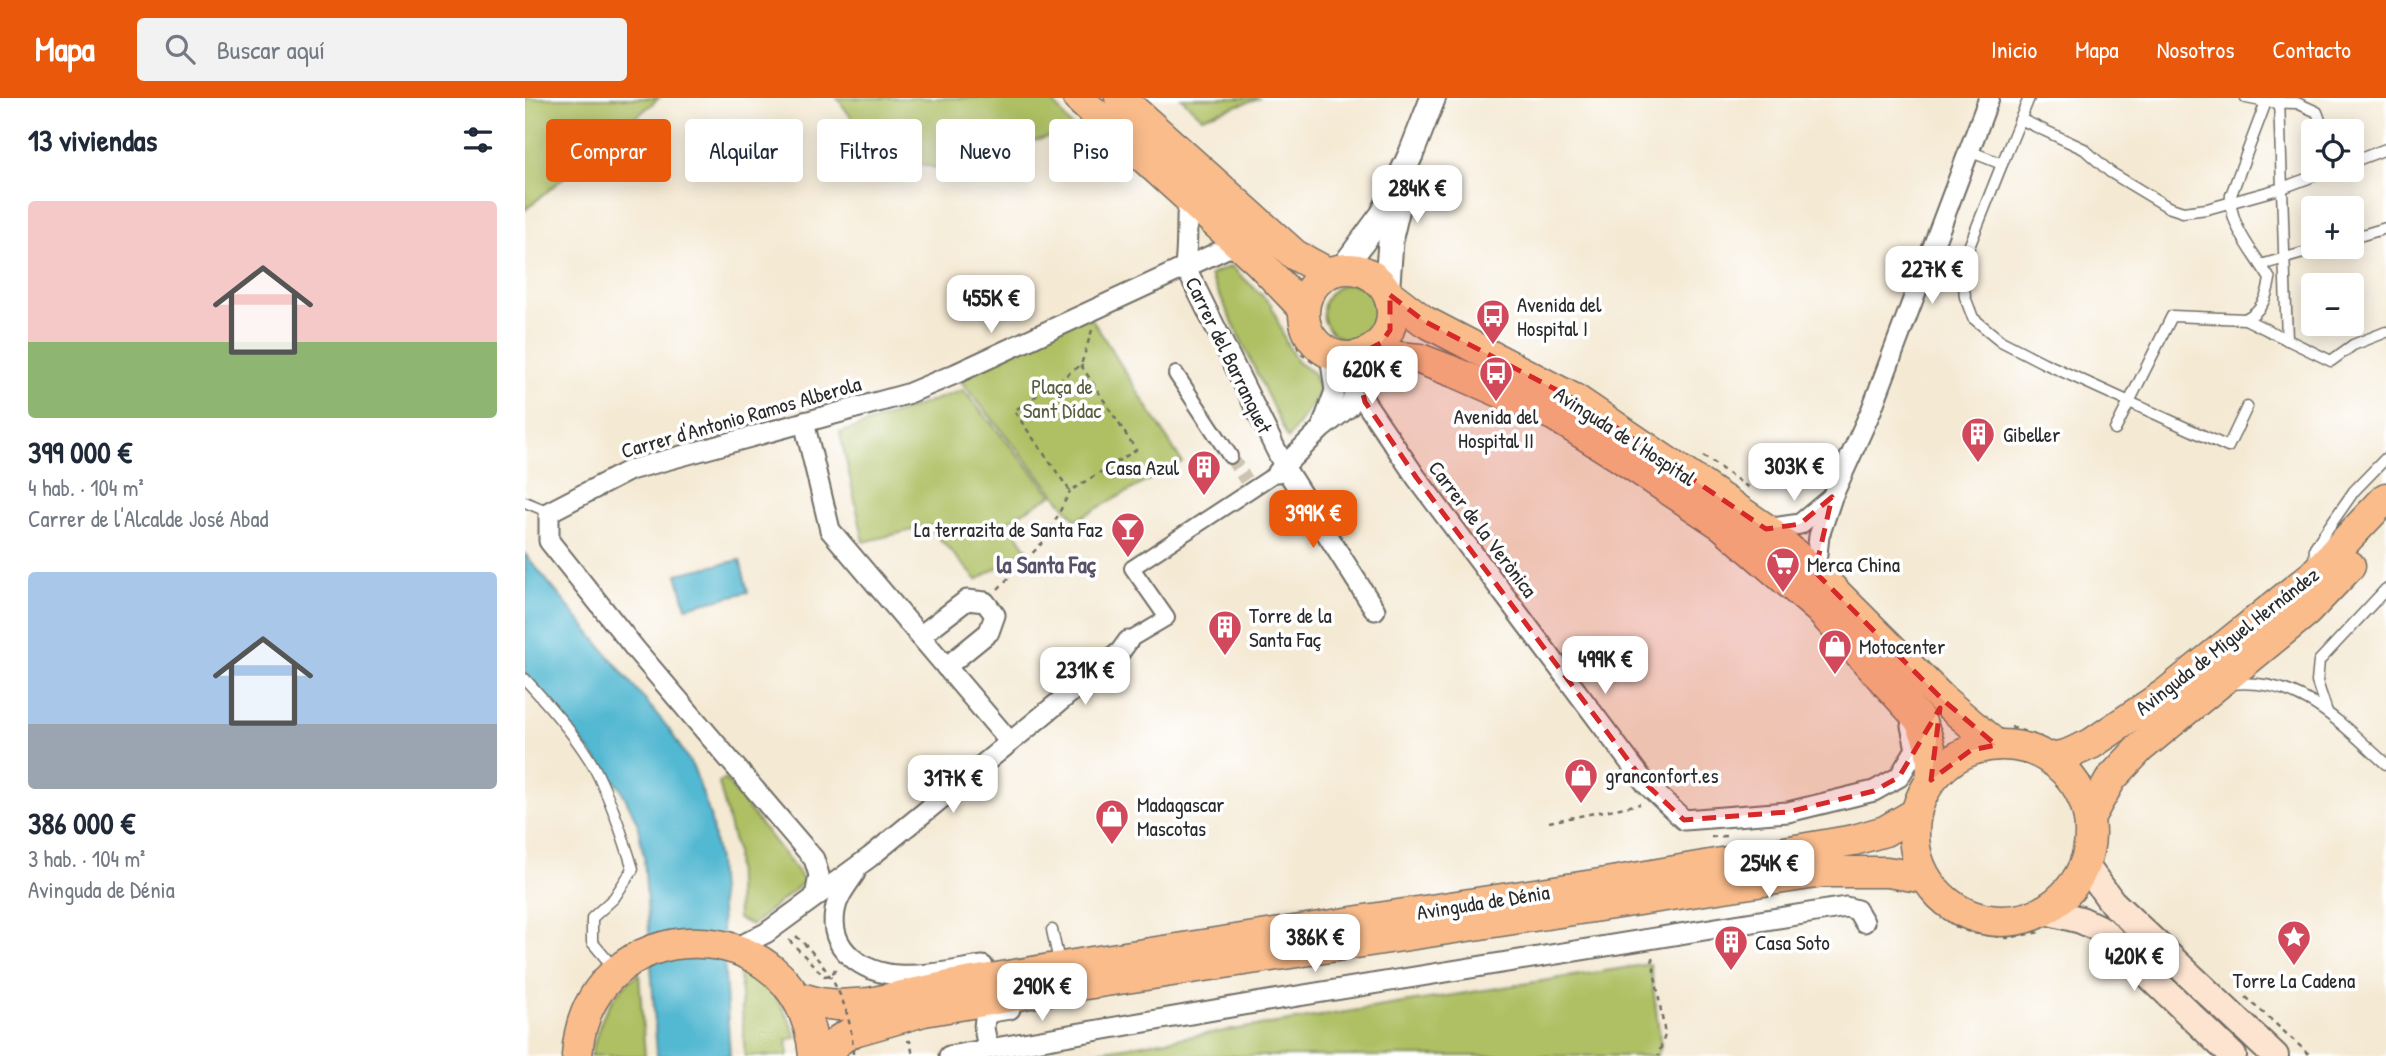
<!DOCTYPE html>
<html lang="es">
<meta charset="utf-8">
<style>
body{margin:0;font-family:"Patrick Hand",sans-serif;background:#f2f2f3;color:#1f2937;height:100vh;display:flex;flex-direction:column;font-size:26px;white-space:nowrap}
*{box-sizing:border-box;margin:0}
p{font-size:23px;color:#747a83}
.icon{flex:none;width:38px;height:38px;fill:none;stroke:currentColor;stroke-width:2;stroke-linecap:round;stroke-linejoin:round}
.map{position:relative;flex:1;overflow:hidden}
.details{display:flex;flex-direction:column;background:#fff;width:525px}
.details>*{flex:none}
.banner{position:absolute;left:21px;top:21px;width:665px;height:63px;display:flex;gap:14px}
.controls{position:absolute;left:1776px;top:21px;display:grid;gap:14px}
.controls a{display:grid;place-items:center;width:63px;height:63px;border-radius:7px;background:#fff;box-shadow:0 4px 18px #0003;font-size:35px}
.price{position:absolute;translate:-50% -60px;padding:0 16px;border-radius:14px;background:#fff;color:#222;font-size:23px;line-height:46px;filter:drop-shadow(0 2px 4px #0008)}
.price::after{content:'';position:absolute;left:50%;top:42px;width:21px;height:16px;margin-left:-10px;background:inherit;clip-path:polygon(0 0,100% 0,50% 100%)}
.price.current{background:#ea580c;color:#fff}
ul{padding:0;list-style:none}
li{display:grid;align-content:center;gap:14px;height:371px;padding:0 28px}
li span{display:grid;place-items:center;height:217px;border-radius:7px;color:#555}
li>.icon{margin-inline-start:auto}
span .icon{width:126px;height:126px;fill:#fffc;stroke-width:1}
li b{font-size:30px}
h2{display:flex;justify-content:space-between;align-items:center;height:84px;padding:0 28px;font-size:30px}
.chip{padding:0 24px;border-radius:7px;background:#fff;box-shadow:0 4px 18px #0003;font-size:24px;line-height:63px}
.chip.current{background:#ea580c;color:#fff}
header{display:flex;align-items:center;gap:42px;box-sizing:border-box;height:98px;padding:0 35px;background:#ea580c;color:#fff}
header strong{font-size:33px}
nav{display:flex;gap:38px;margin-inline-start:auto;font-size:24px}
.search{width:490px;height:63px;background:#f2f2f3;display:flex;align-items:center;gap:18px;box-sizing:border-box;padding:0 24px;border-radius:7px;color:#747a83;font-size:26px}
main{display:flex;flex:1;min-height:0}
.map>svg:first-child{display:block}
.green{fill:#aec063;stroke:#6c7647;stroke-width:2}
.water{fill:#53b8d1;stroke:#3f727e;stroke-width:2}
.lines{fill:none;stroke-linecap:round;stroke-linejoin:round}
.pedestrian-tunnel{stroke:#ccc3b1;stroke-width:14;stroke-dasharray:14 7;stroke-linecap:butt}
.service-casing{stroke:#716e66;stroke-width:13}
.pedestrian-casing{stroke:#716e66;stroke-width:18}
.minor-casing{stroke:#716e66;stroke-width:23}
.tertiary-casing{stroke:#716e66;stroke-width:28}
.secondary-casing{stroke:#716e66;stroke-width:30}
.primary-casing{stroke:#716e66;stroke-width:33}
.path{stroke:#716e66;stroke-width:2.5;stroke-dasharray:5 5;stroke-linecap:butt}
.service{stroke:#fff;stroke-width:10}
.pedestrian{stroke:#fff;stroke-width:14}
.minor{stroke:#fff;stroke-width:19}
.tertiary{stroke:#fff;stroke-width:24}
.secondary{stroke:#fde4d1;stroke-width:26}
.primary{stroke:#fabc8b;stroke-width:30}
.path-bridge{stroke:#716e66;stroke-width:2.5;stroke-dasharray:5 5;stroke-linecap:butt}
.marked{fill:#d62828;fill-opacity:0.2;stroke:#d62828;stroke-width:5;stroke-dasharray:14 9;stroke-linejoin:round}
.labels{text-anchor:middle;dominant-baseline:central;stroke-width:7;stroke-linejoin:round;paint-order:stroke}
.poi-label{font-size:21px;fill:#2b2b2b;stroke:#fff;text-anchor:start}
.street-label{font-size:21px;fill:#2b2b2b;stroke:#fff}
.park-label{font-size:21px;fill:#595f3f;stroke:#fff}
.neighbourhood-label{font-size:23px;font-weight:bold;fill:#585169;stroke:#fff}
</style>
<header>
<strong>Mapa</strong>
<div class="search"><svg class="icon" aria-label="search" viewBox="0 0 24 24"><circle cx="10" cy="10" r="6"/><path d="M15 15l6 6"/></svg>Buscar aquí</div>
<nav><a>Inicio</a><a>Mapa</a><a>Nosotros</a><a>Contacto</a></nav>
</header>
<main>
<section class="details">
<h2>13 viviendas<svg class="icon" aria-label="filters" viewBox="0 0 24 24"><path d="M4 7h16M4 17h16"/><circle cx="9" cy="7" r="2"/><circle cx="15" cy="17" r="2"/></svg></h2>
<ul>
<li><span style="background:linear-gradient(#f6c9c9 65%,#8fb573 0)"><svg class="icon" aria-label="home" viewBox="0 0 24 24"><path d="M3 11l9-7 9 7M6 9v11h12V9"/></svg></span><div><b>399 000 €</b><p>4 hab. · 104 m²</p><p>Carrer de l'Alcalde José Abad</p></div></li>
<li><span style="background:linear-gradient(#a9c7e8 70%,#9aa5b1 0)"><svg class="icon" aria-label="home" viewBox="0 0 24 24"><path d="M3 11l9-7 9 7M6 9v11h12V9"/></svg></span><div><b>386 000 €</b><p>3 hab. · 104 m²</p><p>Avinguda de Dénia</p></div></li>
</ul>
</section>
<div class="map">
<svg width="1861" height="958" viewBox="0 0 1861 958">
<rect width="100%" height="100%" fill="#fff"/>
<filter id="ink" filterUnits="userSpaceOnUse"><feTurbulence type="fractalNoise" baseFrequency=".0143" numOctaves="2"/><feDisplacementMap in="SourceGraphic" scale="14" xChannelSelector="R" yChannelSelector="G"/><feConvolveMatrix kernelMatrix="1 2 1 2 8 2 1 2 1" color-interpolation-filters="sRGB"/></filter>
<filter id="wash" filterUnits="userSpaceOnUse"><feTurbulence type="fractalNoise" baseFrequency=".00686" numOctaves="4" result="noise"/><feDisplacementMap in="SourceGraphic" scale="28" xChannelSelector="R" yChannelSelector="G"/><feGaussianBlur stdDeviation="1.57" result="paint"/><feColorMatrix in="noise" values="0 0 0 0 0 0 0 0 0 0 0 0 0 0 0 0 0 1.4 0 .05"/><feComposite in="paint" operator="in"/></filter>
<g filter="url(#wash)">
<rect width="100%" height="100%" fill="#f4e9d3"/>
<g class="green">
<path d="M0,0H134L0,112Z"/>
<path d="M312,0H525L549,32L410,70L351,53Z"/>
<path d="M656,0H735L677,19Z"/>
<path d="M706,168L746,206L761,244L772,264L788,275L796,293L763,341L685,177Z"/>
<circle cx="826" cy="214" r="28"/>
<path d="M562,213L657,364L551,422L430,276Z"/>
<path d="M438,292L527,397L483,423L502,451L452,482L403,428L339,444L315,335Z"/>
<path d="M200,681L280,783L227,827L213,821L211,753L194,685Z"/>
<path d="M1125,866L1136,949L1132,958H569L567,954Z"/>
<path d="M214,868C243,883 261,909 271,939L262,942L263,958H220Z"/>
<path d="M114,875L120,958H66C75,920 82,900 114,875Z"/>
</g>
<g class="water">
<path d="M0,456L144,631L169,671L185,717L193,763L205,958H132L119,759L112,724L96,691L0,575Z"/>
<path d="M215,462L223,494L161,509L152,476Z"/>
</g>
</g>
<g filter="url(#ink)">
<g class="lines">
<path class="pedestrian-tunnel" d="M705,358L721,382"/>
<g class="service-casing">
<g id="service">
<path d="M1721,0L1741,4L1772,5L1792,14L1799,33"/>
<path d="M1754,0L1762,242"/>
<path d="M1495,21L1559,51L1585,74L1643,109L1658,114L1682,111L1757,90L1805,72"/>
<path d="M1444,53L1477,66L1442,154L1438,177L1440,199L1448,220L1476,243L1519,265L1703,349L1722,309"/>
<path d="M1827,64L1861,51"/>
<path d="M1477,66L1504,0"/>
<path d="M1827,140L1861,130"/>
<path d="M1736,167L1799,149"/>
<path d="M1720,221C1737,213 1742,199 1745,181C1730,156 1703,127 1706,97L1741,4"/>
<path d="M1590,332L1647,218L1720,221L1806,263L1828,247L1861,234"/>
<path d="M0,404L24,414"/>
<path d="M1789,467L1790,449L1829,393L1861,360"/>
<path d="M0,581C23,606 57,644 72,675C87,705 98,738 108,771L89,800L67,820V844L89,870"/>
<path d="M1706,586C1775,579 1814,624 1861,666"/>
<path d="M1802,614L1792,584L1794,563L1861,491"/>
<path d="M527,832L533,859"/>
</g>
</g>
<g class="pedestrian-casing">
<g id="pedestrian">
<path d="M651,276L705,358"/>
<path d="M603,543L642,520L607,470L753,374"/>
</g>
</g>
<g class="minor-casing">
<g id="minor">
<path d="M663,99C661,122 663,145 660,168L760,370L850,512"/>
<path d="M835,286L840,304L891,379L1121,686L1159,722L1263,714L1349,693L1374,679L1391,651L1386,628"/>
<path d="M279,324L305,432L485,644"/>
<path d="M797,329L810,293L805,256"/>
<path d="M753,374L796,331L824,309L835,286L829,259"/>
<path d="M1241,431L1275,426L1306,400"/>
<path d="M1290,474L1294,438L1307,399L1346,313L1464,0"/>
<path d="M395,538L442,502L460,504L470,517L464,534L421,569"/>
<path d="M330,775C322,787 312,799 310,813C303,852 338,874 372,877C401,879 430,872 458,868"/>
<path d="M290,799L294,777L289,761L111,552L24,443V414L105,372L382,296L430,276L713,145"/>
<path d="M211,850L241,835L345,759L595,554L603,543"/>
<path d="M463,950L459,930L460,920L466,914L485,911"/>
<path d="M424,958L718,907L1321,809L1332,812L1339,824"/>
</g>
</g>
<g class="tertiary-casing">
<g id="tertiary">
<path d="M818,170L858,116L886,56L908,0"/>
<path d="M862,192L866,137L874,104"/>
</g>
</g>
<g class="secondary-casing">
<g id="secondary">
<path d="M1560,767L1587,804L1750,958"/>
<path d="M1520,813L1556,822L1577,832L1708,958"/>
</g>
</g>
<g class="primary-casing">
<g id="primary">
<path d="M553,0L734,164L778,210"/>
<path d="M595,0L770,157L803,175"/>
<circle cx="823" cy="215" r="44"/>
<path d="M865,197L899,223L1051,302L1241,431L1290,474L1418,602L1471,647"/>
<path d="M842,256L895,261L934,276L1030,318L1092,357L1197,427L1294,511L1394,621C1405,642 1409,658 1406,682"/>
<circle cx="1477" cy="735" r="88"/>
<path d="M1524,660L1541,657L1566,646L1640,596L1788,477L1861,400"/>
<path d="M1565,718L1586,681L1615,650L1781,514L1825,468"/>
<path d="M272,899L294,905L313,907L345,905L430,887L567,864L1075,786L1329,742L1360,733L1391,715"/>
<path d="M52,958C61,808 277,806 289,958"/>
<path d="M300,958L314,942L329,933L399,913L541,889L1298,774H1362L1400,780"/>
</g>
</g>
<g class="path">
<path d="M765,228L775,255L789,265"/>
<path d="M556,267L611,352L545,393L489,313L556,267L567,232"/>
<path d="M1178,358L1227,392"/>
<path d="M473,491L521,441L545,393"/>
<path d="M1486,629L1516,639"/>
<path d="M1024,724L1115,706"/>
<path d="M1186,739L1201,738"/>
<path d="M1400,803L1430,829L1448,835L1482,840L1515,834"/>
<path d="M264,842L299,878L307,877L310,871L308,867"/>
<path d="M1127,859L1140,937L1133,958"/>
<path d="M1721,899L1786,958"/>
<path d="M382,943H385L388,958"/>
</g>
<use href="#service" class="service"/>
<use href="#pedestrian" class="pedestrian"/>
<use href="#minor" class="minor"/>
<use href="#tertiary" class="tertiary"/>
<use href="#secondary" class="secondary"/>
<use href="#primary" class="primary"/>
<path class="path-bridge" d="M271,838C306,870 328,910 328,958"/>
</g>
</g>
<path class="marked" d="M865,197L899,223L1051,302L1241,431L1275,426L1307,399L1290,474L1418,602L1471,647L1446,652L1406,682L1415,610L1374,679L1349,693L1263,714L1159,722L1121,686L891,379L840,304L829,259L856,245L865,232Z"/>
<defs>
<g id="bus-pin" transform="scale(1.75)"><path d="M0 17L-7.5 6A9.5 9.5 0 1 1 7.5 6Z" fill="#d1495b" stroke="#fff"/><path d="M-5-6H5V4H4V6H2V4H-2V6H-4V4H-5ZM-3.5-4V0h7V-4ZM-3.5 1.2v1.5H-2V1.2ZM2 1.2v1.5H3.5V1.2Z" fill="#fff"/></g>
<g id="building-pin" transform="scale(1.75)"><path d="M0 17L-7.5 6A9.5 9.5 0 1 1 7.5 6Z" fill="#d1495b" stroke="#fff"/><path d="M-4-6H4V6H1V3H-1V6H-4ZM-2.5-4.3h1.7v1.8h-1.7ZM.8-4.3h1.7v1.8H.8ZM-2.5-1h1.7V.8h-1.7ZM.8-1h1.7V.8H.8Z" fill="#fff"/></g>
<g id="bar-pin" transform="scale(1.75)"><path d="M0 17L-7.5 6A9.5 9.5 0 1 1 7.5 6Z" fill="#d1495b" stroke="#fff"/><path d="M-6-5H6L.8 .8V4.5H3.5V6h-7V4.5H-.8V.8Z" fill="#fff"/></g>
<g id="supermarket-pin" transform="scale(1.75)"><path d="M0 17L-7.5 6A9.5 9.5 0 1 1 7.5 6Z" fill="#d1495b" stroke="#fff"/><path d="M-6-5.5h2.5l.6 2H6L4.5 2H-2.5L-4.4-4H-6ZM-1.5 3.2a1.3 1.3 0 1 0 .1 0ZM3 3.2a1.3 1.3 0 1 0 .1 0Z" fill="#fff"/></g>
<g id="shop-pin" transform="scale(1.75)"><path d="M0 17L-7.5 6A9.5 9.5 0 1 1 7.5 6Z" fill="#d1495b" stroke="#fff"/><path d="M-5-2.5h2.3a2.7 3.5 0 0 1 5.4 0H5L5.5 6h-11ZM-1.5-2.5h3a1.5 2.3 0 0 0-3 0Z" fill="#fff"/></g>
<g id="sight-pin" transform="scale(1.75)"><path d="M0 17L-7.5 6A9.5 9.5 0 1 1 7.5 6Z" fill="#d1495b" stroke="#fff"/><path d="M0-6L1.8-2.2L6-1.7L2.9 1.2L3.7 5.4L0 3.3L-3.7 5.4L-2.9 1.2L-6-1.7L-1.8-2.2Z" fill="#fff"/></g>
</defs>
<g fill-rule="evenodd">
<use href="#bus-pin" x="968" y="218"/>
<use href="#bus-pin" x="971" y="275"/>
<use href="#building-pin" x="1453" y="336"/>
<use href="#building-pin" x="679" y="369"/>
<use href="#bar-pin" x="603" y="431"/>
<use href="#supermarket-pin" x="1258" y="466"/>
<use href="#building-pin" x="700" y="529"/>
<use href="#shop-pin" x="1310" y="548"/>
<use href="#shop-pin" x="1056" y="677"/>
<use href="#shop-pin" x="587" y="718"/>
<use href="#sight-pin" x="1769" y="839"/>
<use href="#building-pin" x="1206" y="844"/>
</g>
<g class="labels">
<g class="poi-label">
<text x="992" y="206">Avenida del<tspan x="992" dy="24">Hospital I</tspan></text>
<text x="971" y="318" text-anchor="middle">Avenida del<tspan x="971" dy="24">Hospital II</tspan></text>
<text x="1478" y="336">Gibeller</text>
<text x="654" y="369" text-anchor="end">Casa Azul</text>
<text x="578" y="431" text-anchor="end">La terrazita de Santa Faz</text>
<text x="1282" y="466">Merca China</text>
<text x="724" y="517">Torre de la<tspan x="724" dy="24">Santa Faç</tspan></text>
<text x="1334" y="548">Motocenter</text>
<text x="1080" y="677">granconfort.es</text>
<text x="612" y="706">Madagascar<tspan x="612" dy="24">Mascotas</tspan></text>
<text x="1230" y="844">Casa Soto</text>
<text x="1769" y="882" text-anchor="middle">Torre La Cadena</text>
</g>
<g class="street-label">
<text transform="translate(704 257) rotate(64)">Carrer del Barranquet</text>
<text transform="translate(216 319) rotate(-16)">Carrer d'Antonio Ramos Alberola</text>
<text transform="translate(1100 338) rotate(33)">Avinguda de l'Hospital</text>
<text transform="translate(958 431) rotate(53)">Carrer de la Verònica</text>
<text transform="translate(1702 543) rotate(-38)">Avinguda de Miguel Hernández</text>
<text transform="translate(958 804) rotate(-9)">Avinguda de Dénia</text>
</g>
<g class="park-label">
<text x="537" y="288">Plaça de<tspan x="537" dy="24">Sant Dídac</tspan></text>
</g>
<g class="neighbourhood-label">
<text x="521" y="466">la Santa Faç</text>
</g>
</g>
</svg>
<div class="controls">
<a><svg class="icon" aria-label="locate" viewBox="0 0 24 24"><circle cx="12" cy="12" r="6"/><path d="M12 2v4M12 18v4M2 12h4M18 12h4"/></svg></a>
<a>+</a>
<a>−</a>
</div>
<b class="price" style="left:892px;top:127px">284K €</b>
<b class="price" style="left:1407px;top:208px">227K €</b>
<b class="price" style="left:466px;top:237px">455K €</b>
<b class="price" style="left:847px;top:308px">620K €</b>
<b class="price" style="left:1269px;top:405px">303K €</b>
<b class="price current" style="left:788px;top:452px">399K €</b>
<b class="price" style="left:1080px;top:598px">499K €</b>
<b class="price" style="left:560px;top:609px">231K €</b>
<b class="price" style="left:428px;top:717px">317K €</b>
<b class="price" style="left:1244px;top:802px">254K €</b>
<b class="price" style="left:790px;top:876px">386K €</b>
<b class="price" style="left:1609px;top:895px">420K €</b>
<b class="price" style="left:517px;top:925px">290K €</b>
<div class="banner">
<a class="chip current">Comprar</a>
<a class="chip">Alquilar</a>
<a class="chip">Filtros</a>
<a class="chip">Nuevo</a>
<a class="chip">Piso</a>
</div>
</div>
</main>
